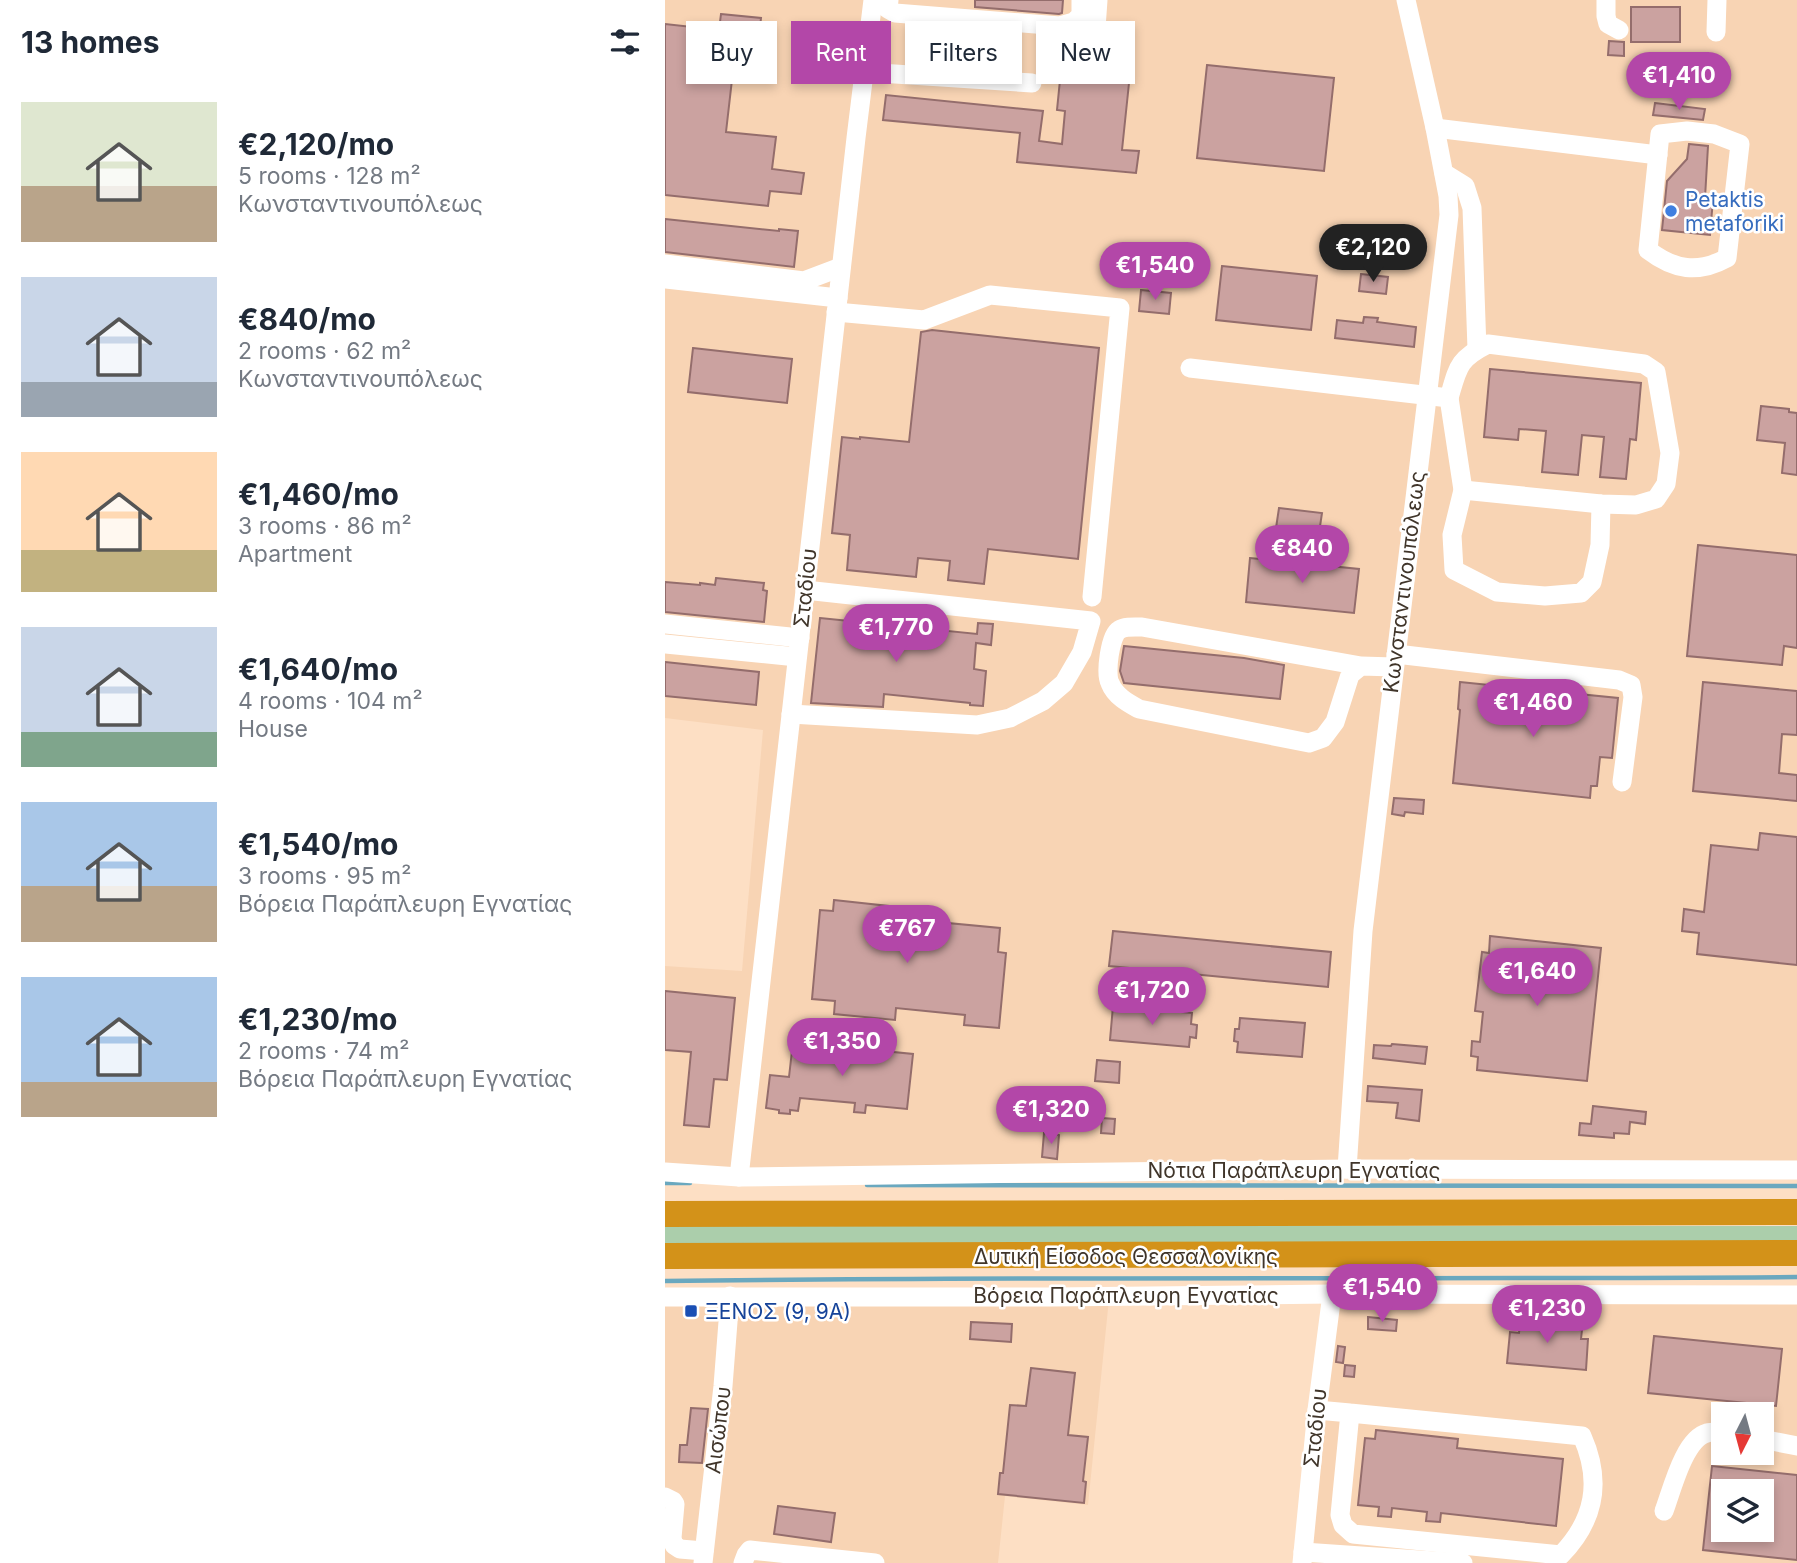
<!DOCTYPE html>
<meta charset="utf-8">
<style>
body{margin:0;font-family:Inter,sans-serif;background:#f2f2f3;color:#1f2937;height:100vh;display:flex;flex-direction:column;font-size:26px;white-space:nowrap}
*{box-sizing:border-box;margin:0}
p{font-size:23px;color:#747a83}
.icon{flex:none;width:38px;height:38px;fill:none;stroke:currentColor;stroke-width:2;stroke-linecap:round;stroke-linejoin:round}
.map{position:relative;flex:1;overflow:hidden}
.drawer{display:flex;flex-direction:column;background:#fff;width:665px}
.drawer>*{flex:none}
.banner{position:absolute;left:21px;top:21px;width:665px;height:63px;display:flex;gap:14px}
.needle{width:46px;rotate:186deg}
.controls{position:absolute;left:1046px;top:1402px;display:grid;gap:14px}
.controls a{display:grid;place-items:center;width:63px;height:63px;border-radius:0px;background:#fff;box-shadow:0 4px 10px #0003;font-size:35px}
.price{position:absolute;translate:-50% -60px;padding:0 16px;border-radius:24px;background:#b347a8;color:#fff;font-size:23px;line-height:46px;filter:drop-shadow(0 2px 4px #0008)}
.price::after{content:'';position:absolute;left:50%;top:42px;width:21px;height:16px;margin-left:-10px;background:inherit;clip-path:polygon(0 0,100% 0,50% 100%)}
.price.selected{background:#222;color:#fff}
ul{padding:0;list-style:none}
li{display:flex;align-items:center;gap:21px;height:175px;padding:0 21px}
li span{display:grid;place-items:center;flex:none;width:196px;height:140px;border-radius:0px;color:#555}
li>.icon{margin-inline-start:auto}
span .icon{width:84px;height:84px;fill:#fffc;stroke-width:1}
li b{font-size:30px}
h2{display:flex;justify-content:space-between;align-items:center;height:84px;padding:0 21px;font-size:30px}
.tag{padding:0 24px;border-radius:0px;background:#fff;box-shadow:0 4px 10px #0003;font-size:24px;line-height:63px}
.tag.selected{background:#b347a8;color:#fff}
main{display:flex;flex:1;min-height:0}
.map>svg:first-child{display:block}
.built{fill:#f8d4b4;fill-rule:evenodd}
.green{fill:#abceab}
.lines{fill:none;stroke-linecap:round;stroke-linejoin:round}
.stream{stroke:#6aa8bf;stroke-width:4.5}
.building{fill:#cba2a0;stroke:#946d6c;stroke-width:2;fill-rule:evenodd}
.minor{stroke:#fff;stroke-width:19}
.highway{stroke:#d39219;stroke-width:26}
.shop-dot{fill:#3f7fe0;stroke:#fff;stroke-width:2.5}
.transit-dot{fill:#1a4fb4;stroke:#fff;stroke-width:2.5}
.labels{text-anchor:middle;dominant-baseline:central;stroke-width:5;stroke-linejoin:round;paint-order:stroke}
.shop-label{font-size:21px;fill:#366cbe;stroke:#fff;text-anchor:start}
.street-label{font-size:21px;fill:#40352a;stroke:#fff}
.transit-label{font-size:21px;fill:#164399;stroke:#fff;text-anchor:start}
</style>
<main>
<section class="drawer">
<h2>13 homes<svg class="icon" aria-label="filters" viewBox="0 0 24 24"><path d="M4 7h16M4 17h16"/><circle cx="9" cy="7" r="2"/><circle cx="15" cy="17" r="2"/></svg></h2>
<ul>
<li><span style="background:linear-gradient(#dfe7d0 60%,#b9a48a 0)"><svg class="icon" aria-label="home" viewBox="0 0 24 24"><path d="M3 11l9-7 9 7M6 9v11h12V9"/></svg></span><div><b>€2,120/mo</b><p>5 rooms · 128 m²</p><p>Κωνσταντινουπόλεως</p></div></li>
<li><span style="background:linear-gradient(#c9d6e8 75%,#9aa5b1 0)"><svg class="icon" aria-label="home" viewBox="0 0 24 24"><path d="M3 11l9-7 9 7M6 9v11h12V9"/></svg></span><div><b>€840/mo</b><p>2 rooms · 62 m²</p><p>Κωνσταντινουπόλεως</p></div></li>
<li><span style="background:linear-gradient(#ffd9b3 70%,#c2b280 0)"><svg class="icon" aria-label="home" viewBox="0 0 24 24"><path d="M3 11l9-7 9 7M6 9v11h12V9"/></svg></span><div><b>€1,460/mo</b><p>3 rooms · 86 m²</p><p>Apartment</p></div></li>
<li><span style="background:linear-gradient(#c9d6e8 75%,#7fa58c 0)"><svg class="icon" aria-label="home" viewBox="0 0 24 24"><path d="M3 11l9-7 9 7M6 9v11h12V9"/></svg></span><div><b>€1,640/mo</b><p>4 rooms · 104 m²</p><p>House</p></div></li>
<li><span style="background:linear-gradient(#a9c7e8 60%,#b9a48a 0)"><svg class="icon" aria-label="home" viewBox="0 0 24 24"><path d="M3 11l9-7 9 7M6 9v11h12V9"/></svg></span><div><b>€1,540/mo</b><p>3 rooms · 95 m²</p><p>Βόρεια Παράπλευρη Εγνατίας</p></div></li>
<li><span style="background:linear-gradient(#a9c7e8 75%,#b9a48a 0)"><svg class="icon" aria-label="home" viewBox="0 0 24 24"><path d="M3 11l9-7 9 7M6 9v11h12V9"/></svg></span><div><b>€1,230/mo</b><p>2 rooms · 74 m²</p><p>Βόρεια Παράπλευρη Εγνατίας</p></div></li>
</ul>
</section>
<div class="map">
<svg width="1132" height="1563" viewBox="0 0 1132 1563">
<rect width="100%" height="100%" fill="#fddfc4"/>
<g class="built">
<path d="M0,0H1132V1170L0,1172V966L77,971L98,730L0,718Z"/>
<path d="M0,1299H444L423,1505L340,1496L333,1563H0Z"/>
<path d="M1132,1299V1563H631L659,1300ZM1059,1414H1097V1452H1059ZM1059,1491H1097V1530H1059Z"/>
</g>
<path class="green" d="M0,1225L1132,1226V1242L0,1244Z"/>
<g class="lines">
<g class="stream">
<path d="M0,1183H25"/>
<path d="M202,1185L1132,1186"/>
<path d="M0,1281C377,1276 755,1280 1132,1277"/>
</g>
</g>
<g class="building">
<path d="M310,0H398L397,13L394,14L310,7Z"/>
<rect x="966" y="7" width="49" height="35"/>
<path d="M56,14L96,18L90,74L68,71L61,132L111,137L107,169L139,173L136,194L105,191L103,206L0,195V24L54,30Z"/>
<path d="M944,41L959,42V56L943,55Z"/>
<path d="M405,58L466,64L457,150L474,151L471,173L352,162L355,133L218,120L221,95L378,111L374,141L397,144L400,111L392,110L395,80L403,81Z"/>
<path d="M542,65L669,78L659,171L532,158Z"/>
<path d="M990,103L1040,109L1038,120L988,115Z"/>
<path d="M1024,144L1043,146L1040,198L1048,199L1045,235L997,230L1002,181L1022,159Z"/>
<path d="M0,219L114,231V229L133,231L129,267L0,252Z"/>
<path d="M557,266L652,276L646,330L551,320Z"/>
<path d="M696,274L723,277L721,294L694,291Z"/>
<path d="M476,290L506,293L504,314L474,311Z"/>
<path d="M699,317L713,318L712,322L751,327L749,347L670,338L672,320L698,323Z"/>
<path d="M267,330L434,348L413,559L323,549L319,584L283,580L285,561L253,558L251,577L182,570L185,535L167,533L177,437L195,439V437L244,442L256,332Z"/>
<path d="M28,348L127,359L122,403L23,392Z"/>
<path d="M825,369L976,383L971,440L965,439L961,479L935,477L939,437L917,435L913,475L877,472L881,431L854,429L853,440L819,437Z"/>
<path d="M1096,406L1124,409V412L1132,413V475L1117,473L1120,443L1092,440Z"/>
<path d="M614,508L657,513L654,533L611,528Z"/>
<path d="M1033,545L1132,555V648L1119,646L1117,665L1022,656Z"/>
<path d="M585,558L694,569L689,613L581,602Z"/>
<path d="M51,578L99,583L98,590L102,591L99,622L0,612V582L35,585V583L50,585Z"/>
<path d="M155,618L312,634L313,623L328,624L326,645L311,643L309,669L321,671L318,706L305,705V703L219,694L218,707L146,703Z"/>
<path d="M459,646L579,658L619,665L615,699L459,683L455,671Z"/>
<path d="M0,662L94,672L91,705L0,696Z"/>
<path d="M795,682L953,698L947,758L935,757L932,786H926L925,798L788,783L795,710L793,709Z"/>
<path d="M1038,682L1132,691V735L1117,734L1114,773L1132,775V801L1028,791Z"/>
<path d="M729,798L759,800L758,814L740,812L739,816L727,814Z"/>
<path d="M1095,833L1132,837V965L1032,954L1034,933L1017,931L1019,909L1039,912L1046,845L1093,850Z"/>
<path d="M169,900L242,908L241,919L335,928L333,952L341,953L334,1028L299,1025L300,1015L231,1008L230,1020L169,1014L170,1001L147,999L155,910L168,911Z"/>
<path d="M448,931L666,952L663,987L444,966Z"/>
<path d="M825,936L936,948L922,1081L812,1070L813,1057L806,1056L807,1041L815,1042L818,1012L810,1011L817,952L824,953Z"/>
<path d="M0,991L70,998L62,1080L49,1079L44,1127L19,1125L26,1052L0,1050Z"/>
<path d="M448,1006L527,1013L526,1024L532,1025L531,1038L525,1037L524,1047L445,1040Z"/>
<path d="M575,1018L640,1023L637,1057L572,1052L573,1042L569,1041L570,1029H574Z"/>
<path d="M128,1042L248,1054L242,1109L201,1105L200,1113L189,1112L190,1103L135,1098L133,1111L125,1110V1114L114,1113V1110L101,1108L105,1075L124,1077Z"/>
<path d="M727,1044L762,1047L760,1064L708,1058L709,1045L726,1046Z"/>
<path d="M432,1060L455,1062L454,1083L430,1081Z"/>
<path d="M703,1086L757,1090L754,1121L731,1118L733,1103L702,1101Z"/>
<path d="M928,1106L981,1112L980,1124L965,1122L964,1134L949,1133V1138L914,1135L915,1123L926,1124Z"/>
<path d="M437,1118L450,1119L449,1134L436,1133Z"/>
<path d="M379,1133L394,1135L392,1159L377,1157Z"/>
<path d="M862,1312L881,1313L879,1327L917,1330L916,1339H923L921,1370L842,1363L845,1332L854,1333L856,1317L862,1318Z"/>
<path d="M703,1317L732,1320L731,1331L703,1329Z"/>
<path d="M306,1322L347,1324L346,1342L305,1339Z"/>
<path d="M989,1336L1117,1349L1111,1406L983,1393Z"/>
<path d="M673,1346L680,1347L678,1363L671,1362Z"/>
<path d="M680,1365L690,1366L689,1377L679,1376Z"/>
<path d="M366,1368L410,1373L403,1435L423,1437L418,1481L421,1482L419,1503L333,1494L335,1473H338L345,1405L361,1406Z"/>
<path d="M26,1408L43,1409L37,1463L14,1462L15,1445H22Z"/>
<path d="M711,1430L793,1439L792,1448L898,1459L891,1526L776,1513L775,1522L761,1521L762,1512L727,1508L726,1517L713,1516L714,1507L693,1505L700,1438L710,1439Z"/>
<path d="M1047,1466L1132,1475V1560L1038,1550ZM1059,1491H1097V1530H1059Z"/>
<path d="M113,1506L170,1513L166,1542L109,1534Z"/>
</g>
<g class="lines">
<g class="minor">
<path d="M224,0L223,9L230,13L395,26L409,22L416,15V0"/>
<path d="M941,0V16L943,24L954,30"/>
<path d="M1051,32L1052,0"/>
<path d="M430,42L433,0"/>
<path d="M199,72L367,83"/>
<path d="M770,128L993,155"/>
<path d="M1022,131L1049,134L1075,144L1062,258C1033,274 1009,270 983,250L995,134Z"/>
<path d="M779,173L800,186L807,208L812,349"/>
<path d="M0,264L139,281L176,267"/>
<path d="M0,279L173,298"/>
<path d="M171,312L259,320L325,295L455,308L427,597"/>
<path d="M525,368L784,398L798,490L787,535L789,570L832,592L880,596L916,593L927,582L935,545L936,504"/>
<path d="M784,398C793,367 793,359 823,344L979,364L991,372L1005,453L1001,484L991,499L971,505L936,504L798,490"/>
<path d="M0,624L135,638"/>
<path d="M0,644L132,657"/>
<path d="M731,654L954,680L966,685L968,697L957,782"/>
<path d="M696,666L477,627C470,627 460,626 454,630C445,635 440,674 445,683C450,696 463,703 474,709L644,743L658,738L670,722L685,675L696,666L729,667"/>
<path d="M126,714L312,725L345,718L378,701L399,683L417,652L426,621L140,590"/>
<path d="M682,1169L698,931L784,215L783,196L770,128L741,0"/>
<path d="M0,1172L74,1177L682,1169L1132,1170"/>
<path d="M74,1177L191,138L208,0"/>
<path d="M0,1297H387L667,1294L1132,1295"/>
<path d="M652,1410L685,1413L917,1436C937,1481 930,1520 896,1555L688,1534L678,1525L675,1515L685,1413"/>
<path d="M1097,1439L1132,1446"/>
<path d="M0,1497L8,1501L10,1504L7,1538L9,1545L15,1549L39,1551"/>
<path d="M999,1511C1007,1490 1019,1439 1042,1433C1046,1431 1054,1433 1059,1433"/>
<path d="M638,1552L798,1563"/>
<path d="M38,1563L58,1386L65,1296"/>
<path d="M78,1563L81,1555L85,1550L210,1563"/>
<path d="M637,1563L652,1410L667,1294"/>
</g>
<g class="highway">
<path d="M0,1214L1132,1212"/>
<path d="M0,1256L1132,1253"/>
</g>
</g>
<circle class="shop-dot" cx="1006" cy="211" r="7"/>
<rect class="transit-dot" x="19" y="1304" width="14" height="14" rx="3.5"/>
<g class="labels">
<g class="shop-label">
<text x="1020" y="199">Petaktis<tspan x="1020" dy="24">metaforiki</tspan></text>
</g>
<g class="street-label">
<text transform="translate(739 582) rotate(-83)">Κωνσταντινουπόλεως</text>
<text transform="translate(140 588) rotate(-84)">Σταδίου</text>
<text x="629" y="1170">Νότια Παράπλευρη Εγνατίας</text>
<text x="461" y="1256">Δυτική Είσοδος Θεσσαλονίκης</text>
<text x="461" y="1295">Βόρεια Παράπλευρη Εγνατίας</text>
<text transform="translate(650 1428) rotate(-84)">Σταδίου</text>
<text transform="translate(53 1430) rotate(-83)">Αισώπου</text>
</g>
<g class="transit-label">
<text x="40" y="1311">ΞΕΝΟΣ (9, 9Α)</text>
</g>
</g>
</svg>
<div class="controls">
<a><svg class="needle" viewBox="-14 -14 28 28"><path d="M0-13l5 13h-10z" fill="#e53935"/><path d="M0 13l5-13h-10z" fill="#747a83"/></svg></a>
<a><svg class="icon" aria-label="layers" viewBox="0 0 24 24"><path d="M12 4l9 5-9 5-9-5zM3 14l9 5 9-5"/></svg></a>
</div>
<b class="price" style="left:1014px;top:112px">€1,410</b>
<b class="price selected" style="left:708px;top:284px">€2,120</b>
<b class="price" style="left:490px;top:302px">€1,540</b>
<b class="price" style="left:637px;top:585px">€840</b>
<b class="price" style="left:231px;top:664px">€1,770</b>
<b class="price" style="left:868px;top:739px">€1,460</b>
<b class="price" style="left:242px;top:965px">€767</b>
<b class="price" style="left:872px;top:1008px">€1,640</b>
<b class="price" style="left:487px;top:1027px">€1,720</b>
<b class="price" style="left:177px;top:1078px">€1,350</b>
<b class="price" style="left:386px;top:1146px">€1,320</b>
<b class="price" style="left:717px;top:1324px">€1,540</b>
<b class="price" style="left:882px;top:1345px">€1,230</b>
<div class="banner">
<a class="tag">Buy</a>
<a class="tag selected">Rent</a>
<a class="tag">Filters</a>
<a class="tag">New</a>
</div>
</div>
</main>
